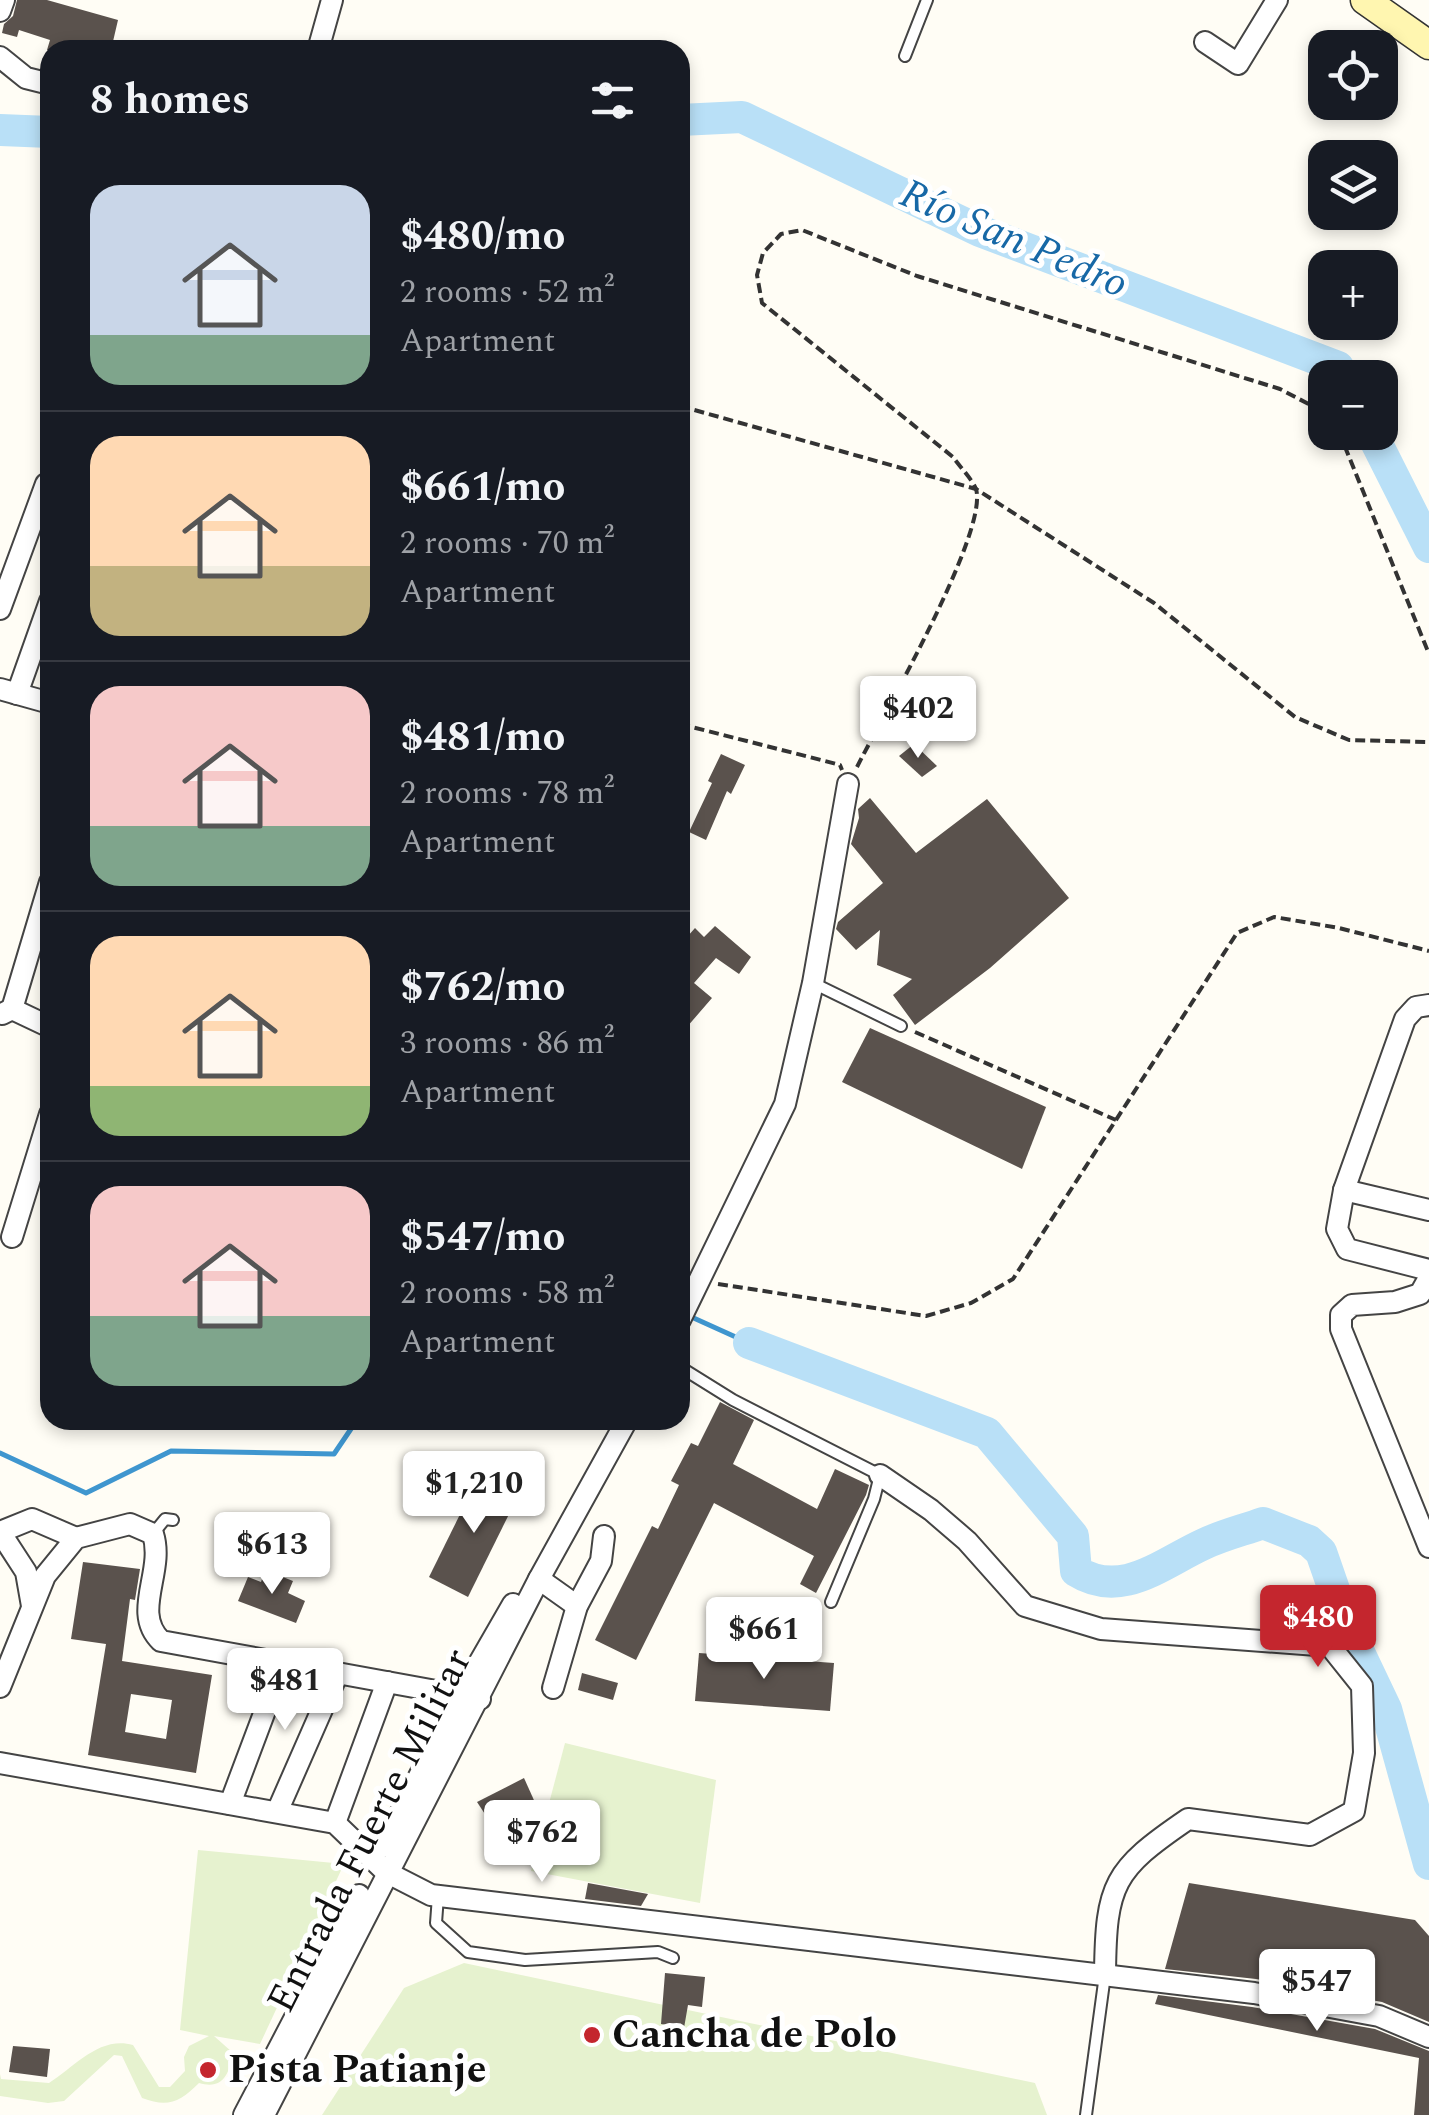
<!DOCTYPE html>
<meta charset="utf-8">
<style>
body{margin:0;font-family:Spectral,serif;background:#242831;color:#f1f3f6;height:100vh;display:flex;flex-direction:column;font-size:38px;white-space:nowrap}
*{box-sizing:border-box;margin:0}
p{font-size:32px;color:#9ea1a6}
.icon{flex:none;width:55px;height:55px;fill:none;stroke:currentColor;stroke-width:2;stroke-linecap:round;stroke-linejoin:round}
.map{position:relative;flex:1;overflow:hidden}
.details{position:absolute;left:40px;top:40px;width:650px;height:1390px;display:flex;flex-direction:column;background:#171b24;border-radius:30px;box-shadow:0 5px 15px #0003}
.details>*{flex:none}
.tools{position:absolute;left:1308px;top:30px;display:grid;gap:20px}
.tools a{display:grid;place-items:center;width:90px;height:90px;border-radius:20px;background:#171b24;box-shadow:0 5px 15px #0003;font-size:50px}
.price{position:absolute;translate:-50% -85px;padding:0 22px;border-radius:10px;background:#fff;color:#222;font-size:32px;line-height:65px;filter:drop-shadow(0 2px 5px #0008)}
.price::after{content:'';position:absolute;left:50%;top:60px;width:30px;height:22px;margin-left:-15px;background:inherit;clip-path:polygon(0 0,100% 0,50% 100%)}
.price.current{background:#c4262e;color:#fff}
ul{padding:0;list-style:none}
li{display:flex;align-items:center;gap:30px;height:250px;padding:0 50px}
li+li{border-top:2px solid #363941}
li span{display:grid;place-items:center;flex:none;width:280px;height:200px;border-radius:30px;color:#555}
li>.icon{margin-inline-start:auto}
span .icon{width:120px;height:120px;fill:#fffc;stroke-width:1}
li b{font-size:42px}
h2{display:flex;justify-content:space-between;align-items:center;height:120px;padding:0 50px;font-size:42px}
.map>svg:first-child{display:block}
.pitch{fill:#e6f2cf}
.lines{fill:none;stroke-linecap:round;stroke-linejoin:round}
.stream{stroke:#3f96cf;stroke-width:5}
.river{stroke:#b9e0f7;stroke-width:32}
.building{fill:#5a524d;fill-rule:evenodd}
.lane-casing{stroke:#444;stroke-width:14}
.street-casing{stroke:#444;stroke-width:24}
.secondary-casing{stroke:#333;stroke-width:31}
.path{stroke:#333;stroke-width:4;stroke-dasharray:10 5;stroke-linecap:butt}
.lane{stroke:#fff;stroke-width:10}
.street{stroke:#fff;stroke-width:20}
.secondary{stroke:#fff6b0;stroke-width:28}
.poi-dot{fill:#c4262e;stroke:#fff;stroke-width:4}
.labels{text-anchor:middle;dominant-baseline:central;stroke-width:10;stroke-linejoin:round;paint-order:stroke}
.street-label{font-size:40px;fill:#111;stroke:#fff}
.poi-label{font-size:40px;font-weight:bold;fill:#111;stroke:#fff;text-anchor:start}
.water-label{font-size:42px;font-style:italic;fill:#1768a6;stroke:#fff}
</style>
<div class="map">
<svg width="1429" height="2115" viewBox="0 0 1429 2115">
<rect width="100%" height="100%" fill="#fffdf5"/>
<g class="pitch">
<path d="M565,1743L716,1780L700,1903L531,1871Z"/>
<path d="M198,1850L344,1864L260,2044L214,2036L232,2052C230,2074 223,2090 199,2083C180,2102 168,2108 142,2098L122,2056L114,2055L64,2101L48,2103L0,2096V2074L1,2079L49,2083C76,2066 99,2036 133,2045L159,2087H170L185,2071L184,2057L189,2046L209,2036L180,2030Z"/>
<path d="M464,1963L1035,2083L1047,2115H322L404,1988Z"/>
</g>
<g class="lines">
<g class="stream">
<path d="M687,1315L749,1343"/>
<path d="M0,1453L86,1493L171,1451L334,1454L357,1420"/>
</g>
<g class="river">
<path d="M680,120L742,117L980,231L1338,367L1344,378"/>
<path d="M0,130L50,132"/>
<path d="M1371,432L1429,547"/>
<path d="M749,1343L987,1433L1073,1536L1076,1571C1122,1600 1162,1563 1204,1544C1223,1535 1244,1530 1263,1523L1309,1541L1321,1552L1347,1627L1386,1709L1429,1864"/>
</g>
</g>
<g class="building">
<path d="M17,0H47L118,20L111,50H47L50,40L19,30L17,37L2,33L4,24L13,16Z"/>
<path d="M914,744L937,766L922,777L899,756Z"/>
<path d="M721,754L745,765L731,794L727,791L706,840L689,832L712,783L708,781Z"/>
<path d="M870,798L916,853L987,799L1069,898L990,968L915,1025L893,995L912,979L877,965L880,930L856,950L836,929L838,922L883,883L851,844L859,818L858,809Z"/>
<path d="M715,926L751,957L739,974L716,958L694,983L712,998L680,1035V945L695,928L704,937Z"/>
<path d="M870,1028L1046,1107L1022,1169L842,1082Z"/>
<path d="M720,1402L754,1420L733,1464L817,1509L835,1469L869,1485L866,1495L816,1593L800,1584L814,1556L714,1503L636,1660L595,1640L652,1526L658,1529L679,1485L671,1481L691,1443L698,1446Z"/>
<path d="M479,1476L518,1496L468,1597L429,1577Z"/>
<path d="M83,1562L140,1569L135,1600L130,1599L122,1661L212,1675L196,1773L88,1755L106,1644L71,1639ZM131,1694L172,1700L166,1739L125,1732Z"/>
<path d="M265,1570L293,1581L288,1593L305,1601L296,1623L238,1601L248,1577L261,1582Z"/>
<path d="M699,1653L834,1663L830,1711L695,1701Z"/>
<path d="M582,1673L618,1683L613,1700L578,1690Z"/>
<path d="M524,1778L542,1818L504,1843L477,1802Z"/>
<path d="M588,1883L648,1894L641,1906L585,1899Z"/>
<path d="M1189,1883L1415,1920L1429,1936V2022L1382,2002L1256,1979L1165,1969Z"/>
<path d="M665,1973L705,1977L702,2007L688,2005L684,2028L661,2024Z"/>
<path d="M1158,1995L1252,2007L1375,2029L1429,2051V2115H1414L1419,2058L1155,2004Z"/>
<path d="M13,2046L50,2049L47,2077L9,2072Z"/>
</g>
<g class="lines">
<g class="lane-casing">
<g id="lane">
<path d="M905,56L927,0"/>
<path d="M813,983L901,1026"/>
<path d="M680,1367L733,1400L880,1475L874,1499L831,1602"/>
<path d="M153,1534L165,1519L173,1520"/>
<path d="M438,1896L436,1923L468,1952L525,1960L658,1952L673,1958"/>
<path d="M1086,2115L1105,1975"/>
</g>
</g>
<g class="street-casing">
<g id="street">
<path d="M0,11L4,0"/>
<path d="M1205,42L1238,64L1277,0"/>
<path d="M318,50L332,0"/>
<path d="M0,57L26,78L50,84"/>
<path d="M0,609L46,484"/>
<path d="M0,689L50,703"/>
<path d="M17,694L50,601"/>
<path d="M1429,1005L1416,1007L1405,1019L1344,1190L1337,1229L1347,1249L1429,1270"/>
<path d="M12,1009L50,882"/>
<path d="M2,1014L12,1009L50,1027"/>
<path d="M1344,1190L1429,1210"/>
<path d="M12,1237L50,1114"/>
<path d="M1429,1278L1420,1294L1395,1302L1352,1305L1341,1315V1329L1429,1547"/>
<path d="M680,1320L785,1104L813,983L848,784"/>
<path d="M880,1475L931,1510L967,1541L1025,1606L1101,1629L1330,1646L1362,1686L1364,1753L1354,1811L1310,1835L1188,1819C1113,1870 1106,1884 1105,1974"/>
<path d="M0,1532L32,1519L76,1538"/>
<path d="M0,1532L26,1572L32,1606"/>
<path d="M539,1579L577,1606"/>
<path d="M0,1687L45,1576L76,1538L130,1524L153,1534C165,1572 131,1612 161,1641L480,1699"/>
<path d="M553,1688L577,1606L601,1561L604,1536"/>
<path d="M0,1763L335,1823L386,1872L431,1895L1254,1993L1379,2016L1429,2037"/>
<path d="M230,1804L283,1663"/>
<path d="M277,1812L338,1673"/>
<path d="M335,1823L387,1682"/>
<path d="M383,1847L460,1696L513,1604"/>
<path d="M244,2115L359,1895"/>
<path d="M264,2115L539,1579L627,1420"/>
</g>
</g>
<g class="secondary-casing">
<path id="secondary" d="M1365,0L1429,45"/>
</g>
<g class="path">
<path d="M680,406L976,489L1154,603L1295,717L1349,740L1429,742"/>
<path d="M1339,432L1429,654"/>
<path d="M680,724L825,761L840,765L842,770"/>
<path d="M857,767C881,719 989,532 976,489C972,479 960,467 953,457L762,303L757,275L763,253L781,234L802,230L917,276L1280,389L1320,410L1325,416"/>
<path d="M915,1032L1116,1120"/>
<path d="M718,1284L926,1316L971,1303L1013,1279L1237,933L1274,917L1339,928L1429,951"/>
</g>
<use href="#lane" class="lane"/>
<use href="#street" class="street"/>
<use href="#secondary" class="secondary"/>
</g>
<g class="poi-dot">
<circle cx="592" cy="2035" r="10"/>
<circle cx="208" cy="2070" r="10"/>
</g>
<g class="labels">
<g class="street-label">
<text transform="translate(370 1831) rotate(-63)">Entrada Fuerte Militar</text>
</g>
<g class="poi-label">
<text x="612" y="2035">Cancha de Polo</text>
<text x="228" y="2070">Pista Patianje</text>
</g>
<g class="water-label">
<text transform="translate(1014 239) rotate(23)">Río San Pedro</text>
</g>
</g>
</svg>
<div class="tools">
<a><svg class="icon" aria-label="locate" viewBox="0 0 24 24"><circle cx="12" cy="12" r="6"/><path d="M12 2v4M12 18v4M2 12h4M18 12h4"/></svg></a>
<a><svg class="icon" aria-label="layers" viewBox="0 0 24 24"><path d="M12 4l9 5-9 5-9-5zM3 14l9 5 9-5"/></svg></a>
<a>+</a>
<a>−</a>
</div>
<b class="price" style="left:918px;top:761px">$402</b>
<b class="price" style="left:474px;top:1536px">$1,210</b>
<b class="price" style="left:272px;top:1597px">$613</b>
<b class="price current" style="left:1318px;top:1670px">$480</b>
<b class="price" style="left:764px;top:1682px">$661</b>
<b class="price" style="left:285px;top:1733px">$481</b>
<b class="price" style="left:542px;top:1885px">$762</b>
<b class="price" style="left:1317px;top:2034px">$547</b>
<section class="details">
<h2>8 homes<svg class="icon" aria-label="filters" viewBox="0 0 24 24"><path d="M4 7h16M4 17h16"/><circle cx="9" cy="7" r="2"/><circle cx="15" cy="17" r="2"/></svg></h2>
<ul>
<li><span style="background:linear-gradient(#c9d6e8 75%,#7fa58c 0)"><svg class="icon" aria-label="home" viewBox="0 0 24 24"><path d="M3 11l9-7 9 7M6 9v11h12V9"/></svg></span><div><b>$480/mo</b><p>2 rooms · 52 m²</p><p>Apartment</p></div></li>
<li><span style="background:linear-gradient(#ffd9b3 65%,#c2b280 0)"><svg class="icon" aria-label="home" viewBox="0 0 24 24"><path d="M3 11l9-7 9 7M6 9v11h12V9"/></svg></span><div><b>$661/mo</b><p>2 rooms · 70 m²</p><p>Apartment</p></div></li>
<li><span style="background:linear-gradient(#f6c9c9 70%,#7fa58c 0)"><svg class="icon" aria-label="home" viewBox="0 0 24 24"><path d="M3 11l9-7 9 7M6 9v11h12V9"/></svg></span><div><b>$481/mo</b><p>2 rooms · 78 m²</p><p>Apartment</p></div></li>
<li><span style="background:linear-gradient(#ffd9b3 75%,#8fb573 0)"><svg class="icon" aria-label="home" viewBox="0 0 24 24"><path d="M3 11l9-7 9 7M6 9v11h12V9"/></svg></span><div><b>$762/mo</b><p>3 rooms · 86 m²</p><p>Apartment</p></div></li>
<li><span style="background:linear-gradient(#f6c9c9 65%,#7fa58c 0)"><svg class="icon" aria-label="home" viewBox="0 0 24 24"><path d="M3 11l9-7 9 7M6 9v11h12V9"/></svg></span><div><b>$547/mo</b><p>2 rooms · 58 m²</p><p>Apartment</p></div></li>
</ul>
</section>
</div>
